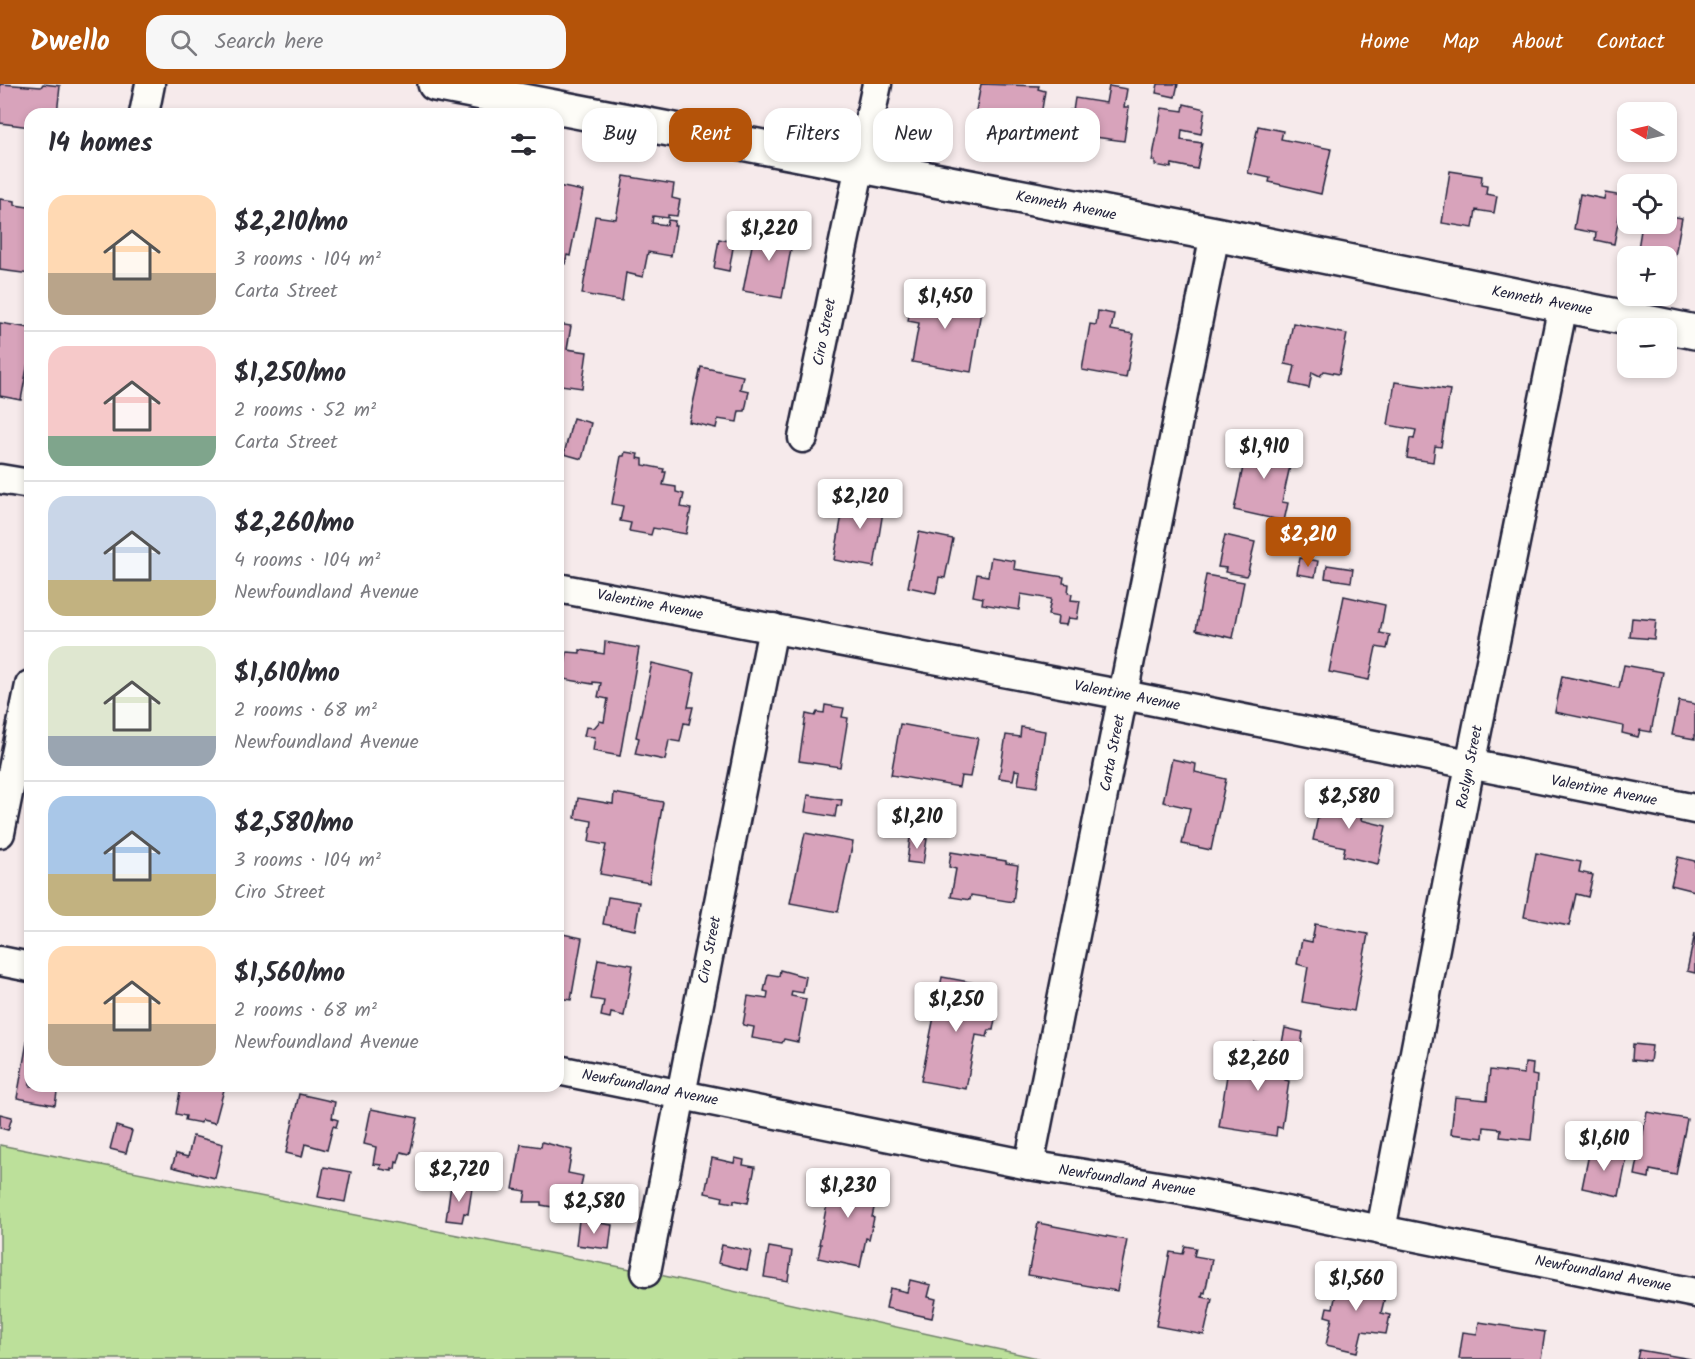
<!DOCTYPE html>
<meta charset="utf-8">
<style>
body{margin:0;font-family:Kalam,sans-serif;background:#f7f7f7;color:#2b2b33;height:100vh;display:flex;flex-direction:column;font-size:22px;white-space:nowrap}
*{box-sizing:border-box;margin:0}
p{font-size:20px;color:#7c7c81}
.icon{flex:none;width:33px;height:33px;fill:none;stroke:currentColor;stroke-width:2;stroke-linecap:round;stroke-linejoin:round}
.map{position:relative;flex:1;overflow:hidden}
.side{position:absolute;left:24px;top:24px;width:540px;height:984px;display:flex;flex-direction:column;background:#fff;border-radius:18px;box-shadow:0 3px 9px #0003}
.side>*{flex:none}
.hud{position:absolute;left:582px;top:24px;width:570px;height:54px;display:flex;gap:12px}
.needle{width:39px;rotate:279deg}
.controls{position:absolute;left:1617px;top:18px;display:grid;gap:12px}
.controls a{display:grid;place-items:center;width:60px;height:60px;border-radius:12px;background:#fff;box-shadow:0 3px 9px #0003;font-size:30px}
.price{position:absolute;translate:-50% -51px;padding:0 14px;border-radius:6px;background:#fff;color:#222;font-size:20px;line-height:39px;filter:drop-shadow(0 2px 3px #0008)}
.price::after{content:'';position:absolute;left:50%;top:36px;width:18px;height:14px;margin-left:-9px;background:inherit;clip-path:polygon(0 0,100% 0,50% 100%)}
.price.selected{background:#b45309;color:#fff}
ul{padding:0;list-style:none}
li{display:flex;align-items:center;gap:18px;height:150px;padding:0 24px}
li+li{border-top:2px solid #e1e1e2}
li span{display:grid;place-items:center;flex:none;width:168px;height:120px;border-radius:18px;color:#555}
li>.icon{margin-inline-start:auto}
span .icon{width:72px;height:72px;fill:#fffc;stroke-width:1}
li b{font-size:26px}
h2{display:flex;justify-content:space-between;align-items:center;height:72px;padding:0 24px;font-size:26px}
.tag{padding:0 21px;border-radius:18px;background:#fff;box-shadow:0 3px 9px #0003;font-size:21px;line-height:54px}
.tag.selected{background:#b45309;color:#fff}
header{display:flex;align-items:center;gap:36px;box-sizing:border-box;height:84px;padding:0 30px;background:#b45309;color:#fff}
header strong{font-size:28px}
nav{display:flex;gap:33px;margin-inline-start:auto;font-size:21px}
.search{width:420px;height:54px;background:#f7f7f7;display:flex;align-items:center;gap:15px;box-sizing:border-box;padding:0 21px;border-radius:18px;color:#7c7c81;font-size:22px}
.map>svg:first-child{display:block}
.green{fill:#bce09a;stroke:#6f816a;stroke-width:1.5}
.building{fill:#d8a3bb;stroke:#22223b;stroke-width:1.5}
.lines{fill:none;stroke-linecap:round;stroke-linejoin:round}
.street-casing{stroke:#22223b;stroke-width:33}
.secondary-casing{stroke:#22223b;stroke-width:38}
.street{stroke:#fdfcf7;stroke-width:28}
.secondary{stroke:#fdfcf7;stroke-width:33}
.labels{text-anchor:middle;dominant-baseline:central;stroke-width:4.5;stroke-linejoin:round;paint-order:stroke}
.street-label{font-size:15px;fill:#22223b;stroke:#fdfcf7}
</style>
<header>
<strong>Dwello</strong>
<div class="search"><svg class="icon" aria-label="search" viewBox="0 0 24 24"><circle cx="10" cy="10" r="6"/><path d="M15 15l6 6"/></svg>Search here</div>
<nav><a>Home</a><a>Map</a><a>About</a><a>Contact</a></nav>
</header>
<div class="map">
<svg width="1695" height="1275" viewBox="0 0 1695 1275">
<rect width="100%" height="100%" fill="#f6eaeb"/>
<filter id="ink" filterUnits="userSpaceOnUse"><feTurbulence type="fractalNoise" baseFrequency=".0167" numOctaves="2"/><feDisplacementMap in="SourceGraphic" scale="12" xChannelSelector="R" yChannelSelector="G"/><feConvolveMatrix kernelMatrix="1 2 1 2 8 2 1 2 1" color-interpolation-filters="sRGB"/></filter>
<g filter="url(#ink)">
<path class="green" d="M0,1061L646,1188L1042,1275H0Z"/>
<g class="building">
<path d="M0,0L41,3L43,0L60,2L57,30H30V43L0,39Z"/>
<path d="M981,0L1039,2L1038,5L1045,7L1039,43L975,32Z"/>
<path d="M1158,0H1178L1175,13L1156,9Z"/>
<path d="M1109,2L1127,5L1124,23H1129L1124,57L1065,49L1070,26L1073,27L1075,14L1106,19Z"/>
<path d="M1184,20L1205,25L1201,50L1182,46L1181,56L1202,59L1197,85L1172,80L1171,84L1155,81V77H1152L1162,24L1183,27Z"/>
<path d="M1258,42L1283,47L1281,55L1331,65L1321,110L1269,98L1270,94L1248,89Z"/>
<path d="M1450,87L1482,92L1481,101L1487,102L1486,110L1497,112L1494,129L1476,126L1473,144L1442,139Z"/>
<path d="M624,92L674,100L672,114L680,116L677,132L668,131V134L653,132L652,139L667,141L668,136L675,137L674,142H676L671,172L648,168L643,193L626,189L622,217L582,210L595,132L616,135Z"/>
<path d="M558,102L583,107L570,172L567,171L565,180L558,179Z"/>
<path d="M1605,109L1623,112L1614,160L1595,156L1596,149L1574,145L1580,110L1604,115Z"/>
<path d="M0,115L15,117V121L28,123L30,120V190L0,186Z"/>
<path d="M1666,131L1682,134L1674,177L1666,176V172L1637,171L1642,140H1666Z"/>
<path d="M756,141L794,148L782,214L743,207Z"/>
<path d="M719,155L734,158L729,187L714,184Z"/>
<path d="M913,207L947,212V209L980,215L978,226L981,227L971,288L912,278L919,239L908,237Z"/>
<path d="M1098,227L1114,230L1111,246L1134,250L1126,294L1082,286L1090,240L1096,241Z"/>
<path d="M0,239L30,244V268L21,316L0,312Z"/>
<path d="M1293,239L1347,250L1339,290L1324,287L1320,292L1312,288L1309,304L1291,300L1295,282L1285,280Z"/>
<path d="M558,240L571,242L567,265L587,268L582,304L561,301V304H558Z"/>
<path d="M701,283L743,292L740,305L749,307L745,327H739L737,338L718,335L716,344L689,338Z"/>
<path d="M1395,298L1450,306L1441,363L1435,362L1433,378L1407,374L1410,354L1414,355L1416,346L1388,341Z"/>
<path d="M573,334L591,339L582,375L564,370Z"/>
<path d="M1249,354L1294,364L1282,418L1288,419L1284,437L1234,426Z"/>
<path d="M625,368L638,370L637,374L643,375V381L664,385L663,388H666L663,401L676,403V408L684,410L681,423L691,425L686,450L653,444L651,451L629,447L631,439L620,437L623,422L612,420L621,372H624Z"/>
<path d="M846,408L885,415L874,483L834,476Z"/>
<path d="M919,448L953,455L945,494L939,493L936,509L908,503Z"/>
<path d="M1225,451L1255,458L1248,488L1246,492L1225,488L1226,484L1218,483Z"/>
<path d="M991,473L1015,477L1014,485L1064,493L1063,499L1069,500L1068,509L1072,510L1071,516L1080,517L1077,535L1068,534L1066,541L1057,540L1058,533L1048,531L1051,515L1021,510L1019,526L982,520L983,514L973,512L977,490L988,492Z"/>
<path d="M1300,474L1318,477L1315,493L1297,490Z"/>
<path d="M1327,481L1353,485L1351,498L1325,494Z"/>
<path d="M1206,491L1244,498L1233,554L1196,546Z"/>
<path d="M1344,512L1385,521L1380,549L1390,551L1387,565L1376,563L1369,596L1329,588Z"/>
<path d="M1632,534L1656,536L1654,555L1630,553Z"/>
<path d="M605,558L639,564L620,672L593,667L595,653L584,652L586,643L594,644L600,637L604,638L608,615L598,613L601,599L593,598V600L563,595L567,568L580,569V566L604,570Z"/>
<path d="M652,579L695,589L688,623H693L689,640L684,639L680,658L669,656L665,676L635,670L639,654L636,653Z"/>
<path d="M1624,581L1663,588L1651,648L1640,646L1638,653L1622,649L1623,642L1555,628L1562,592L1619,604Z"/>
<path d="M1679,617L1695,620V655L1672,651Z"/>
<path d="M825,621L844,624L842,633L848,634L840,683L799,677L806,630L815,632L817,628L824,629Z"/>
<path d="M900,640L978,654L970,693L961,692L959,703L891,691Z"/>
<path d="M1021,643L1045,647L1037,703L1018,700L1020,687L1015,686L1013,696L999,694L1006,651L1020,653Z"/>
<path d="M1172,675L1196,680L1195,688L1226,695L1211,766L1182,760L1190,724L1163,718Z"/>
<path d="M614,709L663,718L649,799L600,790L606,761L589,758L592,737L575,734L578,714L613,720Z"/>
<path d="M808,711L842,716L841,722L837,721L835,733L805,728Z"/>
<path d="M1322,713L1364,722L1361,736L1386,742L1378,780L1343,772L1345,763L1313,756Z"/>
<path d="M805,749L853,758L838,828L790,819Z"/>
<path d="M910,753L927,755L923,780L907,778Z"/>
<path d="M951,768L1006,777V779L1018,781L1013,818L971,811L970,816L951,813L956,785L949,783Z"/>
<path d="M1536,769L1581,778L1579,788L1593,791L1588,813L1576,810L1569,842L1524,833Z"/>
<path d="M1678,773L1695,777V807L1671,801Z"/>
<path d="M608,813L640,818L635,846L603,840Z"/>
<path d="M1315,840L1368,850L1354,927L1302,918L1308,883L1297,880L1302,856L1312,858Z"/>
<path d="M558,849L582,854L571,916L558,914Z"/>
<path d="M1695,849V889L1687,887Z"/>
<path d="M598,875L633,881L624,932L611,929L610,934L601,932L604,917L591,915Z"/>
<path d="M780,886L806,893L803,909L792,907L791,912L806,915L798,958L784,955L782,959L752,954L754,943L743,941L748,912L767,915L768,908L764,907L768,890L779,892Z"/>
<path d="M942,893L986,901L981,927L991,929L989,934L995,935L993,946H989L987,953L976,951L966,1005L921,997Z"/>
<path d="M1285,944L1303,948L1301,962L1282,959Z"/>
<path d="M29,947L30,1002H58L55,1021L17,1014Z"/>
<path d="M1254,958L1290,963L1285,996L1289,997L1282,1044L1277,1043L1276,1052L1219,1043L1228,985L1249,988Z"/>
<path d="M1633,960L1652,962L1650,978L1632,976Z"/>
<path d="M1525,979L1533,980L1532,991L1537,992L1531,1056L1500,1053L1501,1045L1484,1043L1483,1054L1451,1050L1455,1013L1487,1016L1490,986L1524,990Z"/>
<path d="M181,1002H225L215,1039L202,1036L201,1039L185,1036L186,1032L176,1030Z"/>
<path d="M299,1010L335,1018L332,1034L338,1036L336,1043L333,1042L327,1066L305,1060L302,1073L286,1069Z"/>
<path d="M371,1025L418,1034L410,1070L401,1068L398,1079L396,1078L395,1085L392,1084V1087L380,1085L381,1081L373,1080L376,1063L364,1060Z"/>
<path d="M1647,1028L1687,1035L1676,1091L1650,1086L1649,1094L1635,1091Z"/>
<path d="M0,1030L12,1033L8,1046L0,1044Z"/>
<path d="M116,1042L132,1047L126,1069L110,1065Z"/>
<path d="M193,1052L223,1060L215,1094L172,1083L176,1070L188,1073Z"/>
<path d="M542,1058L572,1066L568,1089L583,1092L576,1127L541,1121V1118H524L526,1107L513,1105L521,1060L541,1063Z"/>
<path d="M1590,1065L1627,1073L1619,1112L1582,1104Z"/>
<path d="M712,1074L734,1079L735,1074L744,1076L743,1081L755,1083L748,1119L734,1116V1119L722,1117L723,1113L705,1109Z"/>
<path d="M324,1083L351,1088L345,1118L318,1113Z"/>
<path d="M837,1088L871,1095V1100L879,1102L872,1133L874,1134L869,1155L866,1154L860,1183L818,1174L821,1160H819L831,1100H835Z"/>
<path d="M451,1101L472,1104L468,1130L464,1129L462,1138L446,1136Z"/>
<path d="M579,1136L612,1141L609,1165L576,1161Z"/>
<path d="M1038,1139L1127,1156L1117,1207L1028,1191Z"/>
<path d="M722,1161L751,1167L747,1186L718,1179Z"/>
<path d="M1185,1162L1196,1164L1194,1172L1212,1175L1205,1209L1203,1208L1202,1213L1212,1215L1204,1251L1156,1242L1170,1168L1183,1170Z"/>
<path d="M769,1163L792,1167L788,1197L764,1193Z"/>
<path d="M1340,1189L1388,1200L1381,1229L1390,1231L1386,1250L1362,1247L1357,1268L1326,1261L1332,1234L1325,1232L1327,1223L1333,1224Z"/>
<path d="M910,1196L931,1201L928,1213L936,1215L932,1234L886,1224L890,1204L907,1208Z"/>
<path d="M1479,1238L1545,1248L1541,1275H1459L1463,1248L1477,1250Z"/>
<path d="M1639,1266L1691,1275H1637Z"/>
</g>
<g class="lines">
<g class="street-casing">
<g id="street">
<path d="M144,30L150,0"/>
<path d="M803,354L877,0"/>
<path d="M0,395L30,400"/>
<path d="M558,504L1124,611L1695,725"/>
<path d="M0,749L30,601"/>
<path d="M0,877L30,883"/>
<path d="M558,986L1029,1081L1182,1106L1695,1209"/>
<path d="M1029,1081L1215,150"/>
<path d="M1381,1146L1470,681L1563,221"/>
<path d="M646,1188L773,544"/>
</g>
</g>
<g class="secondary-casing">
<path id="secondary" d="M435,0L1215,150L1695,248"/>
</g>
<use href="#street" class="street"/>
<use href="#secondary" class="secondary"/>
</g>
</g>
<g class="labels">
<g class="street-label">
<text transform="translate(1066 122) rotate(11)">Kenneth Avenue</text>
<text transform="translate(1542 217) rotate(11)">Kenneth Avenue</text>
<text transform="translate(825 248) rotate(-79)">Ciro Street</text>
<text transform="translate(650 521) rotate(11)">Valentine Avenue</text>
<text transform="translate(1127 612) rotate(11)">Valentine Avenue</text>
<text transform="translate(1113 669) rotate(-79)">Carta Street</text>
<text transform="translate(1470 683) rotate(-79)">Roslyn Street</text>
<text transform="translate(1604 707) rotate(11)">Valentine Avenue</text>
<text transform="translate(710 866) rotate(-79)">Ciro Street</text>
<text transform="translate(650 1004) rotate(11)">Newfoundland Avenue</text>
<text transform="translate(1127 1097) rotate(9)">Newfoundland Avenue</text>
<text transform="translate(1603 1190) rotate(11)">Newfoundland Avenue</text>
</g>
</g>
</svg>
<div class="controls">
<a><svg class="needle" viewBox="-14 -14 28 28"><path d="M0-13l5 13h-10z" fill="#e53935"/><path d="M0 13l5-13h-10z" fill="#7c7c81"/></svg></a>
<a><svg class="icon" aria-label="locate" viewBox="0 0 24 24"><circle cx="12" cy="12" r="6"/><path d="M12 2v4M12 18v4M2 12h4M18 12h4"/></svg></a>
<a>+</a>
<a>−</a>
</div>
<b class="price" style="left:769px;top:178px">$1,220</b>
<b class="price" style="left:945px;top:246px">$1,450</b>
<b class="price" style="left:1264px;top:396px">$1,910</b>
<b class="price" style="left:860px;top:446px">$2,120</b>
<b class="price selected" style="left:1308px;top:484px">$2,210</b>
<b class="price" style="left:1349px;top:746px">$2,580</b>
<b class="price" style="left:917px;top:766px">$1,210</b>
<b class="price" style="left:956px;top:949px">$1,250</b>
<b class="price" style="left:1258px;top:1008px">$2,260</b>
<b class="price" style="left:1604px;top:1088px">$1,610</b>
<b class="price" style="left:459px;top:1119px">$2,720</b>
<b class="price" style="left:848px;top:1135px">$1,230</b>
<b class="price" style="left:594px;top:1151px">$2,580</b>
<b class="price" style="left:1356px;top:1228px">$1,560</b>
<div class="hud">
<a class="tag">Buy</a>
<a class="tag selected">Rent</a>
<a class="tag">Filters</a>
<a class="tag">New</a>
<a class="tag">Apartment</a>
</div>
<section class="side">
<h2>14 homes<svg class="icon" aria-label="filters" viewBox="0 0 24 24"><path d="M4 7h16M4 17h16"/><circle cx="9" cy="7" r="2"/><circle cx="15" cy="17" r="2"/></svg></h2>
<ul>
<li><span style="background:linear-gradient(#ffd9b3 65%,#b9a48a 0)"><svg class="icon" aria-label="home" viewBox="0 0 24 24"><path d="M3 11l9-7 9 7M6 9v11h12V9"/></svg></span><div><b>$2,210/mo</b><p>3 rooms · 104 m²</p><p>Carta Street</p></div></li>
<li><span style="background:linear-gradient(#f6c9c9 75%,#7fa58c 0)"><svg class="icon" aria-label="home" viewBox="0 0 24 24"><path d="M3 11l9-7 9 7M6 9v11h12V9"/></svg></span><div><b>$1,250/mo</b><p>2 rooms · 52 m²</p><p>Carta Street</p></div></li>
<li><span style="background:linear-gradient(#c9d6e8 70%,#c2b280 0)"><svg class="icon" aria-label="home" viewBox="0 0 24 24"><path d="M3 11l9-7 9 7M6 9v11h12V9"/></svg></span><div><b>$2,260/mo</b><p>4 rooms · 104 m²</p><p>Newfoundland Avenue</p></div></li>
<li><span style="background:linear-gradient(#dfe7d0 75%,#9aa5b1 0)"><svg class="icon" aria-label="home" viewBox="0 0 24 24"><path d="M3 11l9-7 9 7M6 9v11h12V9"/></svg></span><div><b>$1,610/mo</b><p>2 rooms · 68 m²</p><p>Newfoundland Avenue</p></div></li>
<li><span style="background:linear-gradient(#a9c7e8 65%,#c2b280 0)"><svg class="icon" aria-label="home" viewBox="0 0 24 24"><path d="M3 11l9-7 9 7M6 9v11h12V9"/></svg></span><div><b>$2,580/mo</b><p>3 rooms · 104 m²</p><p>Ciro Street</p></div></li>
<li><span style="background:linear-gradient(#ffd9b3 65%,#b9a48a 0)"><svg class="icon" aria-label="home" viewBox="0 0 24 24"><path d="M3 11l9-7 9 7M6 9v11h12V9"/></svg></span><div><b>$1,560/mo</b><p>2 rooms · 68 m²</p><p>Newfoundland Avenue</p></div></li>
</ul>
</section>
</div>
